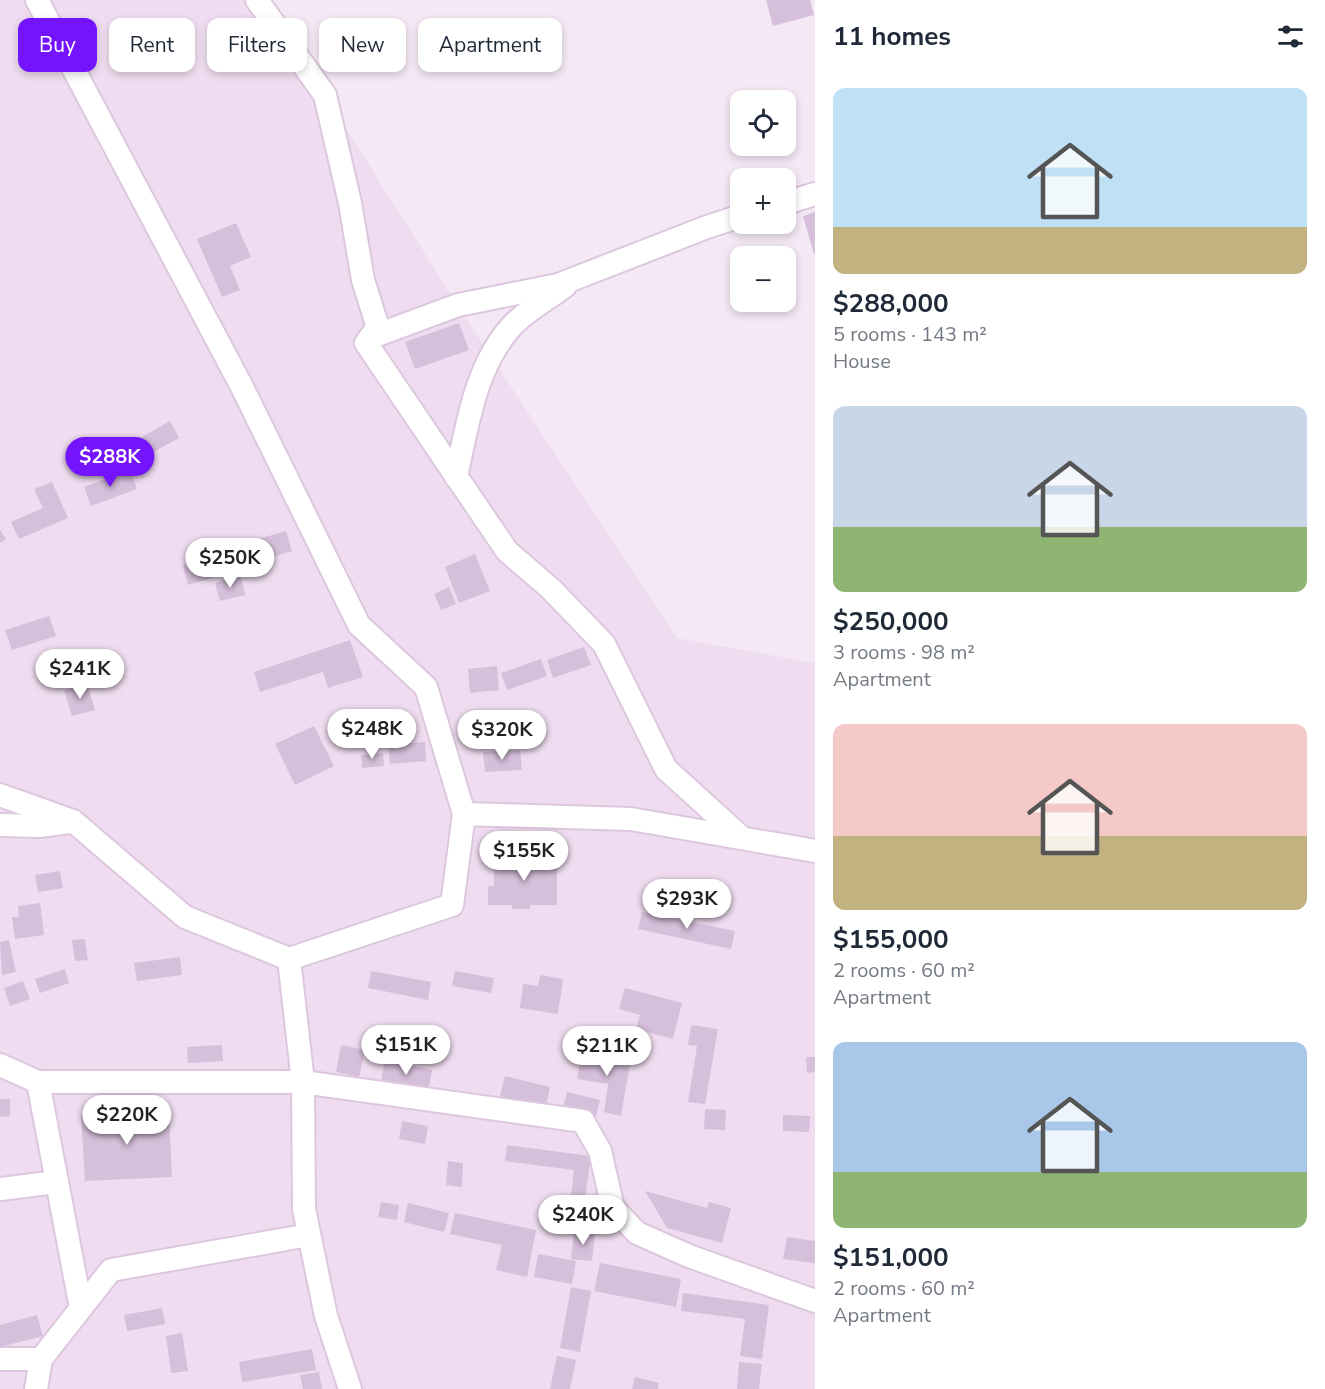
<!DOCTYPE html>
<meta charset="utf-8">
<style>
body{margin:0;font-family:"Nunito Sans",sans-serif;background:#f2f2f3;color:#1f2937;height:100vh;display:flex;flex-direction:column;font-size:22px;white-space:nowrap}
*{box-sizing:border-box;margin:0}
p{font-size:20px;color:#747a83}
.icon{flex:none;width:33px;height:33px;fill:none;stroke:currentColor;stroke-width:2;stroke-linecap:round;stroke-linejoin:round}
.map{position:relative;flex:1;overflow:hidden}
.drawer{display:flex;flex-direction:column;background:#fff;width:510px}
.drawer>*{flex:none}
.top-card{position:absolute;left:18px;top:18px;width:570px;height:54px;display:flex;gap:12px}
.tools{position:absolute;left:730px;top:90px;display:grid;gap:12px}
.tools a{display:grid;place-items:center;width:66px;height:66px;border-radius:12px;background:#fff;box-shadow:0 3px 9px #0003;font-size:30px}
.price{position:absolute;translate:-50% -51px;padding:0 14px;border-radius:21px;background:#fff;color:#222;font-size:20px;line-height:39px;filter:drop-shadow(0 2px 3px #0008)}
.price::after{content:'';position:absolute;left:50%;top:36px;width:18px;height:14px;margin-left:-9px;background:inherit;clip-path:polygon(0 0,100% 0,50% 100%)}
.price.active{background:#7414ff;color:#fff}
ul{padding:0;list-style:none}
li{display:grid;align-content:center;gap:12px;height:318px;padding:0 18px}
li span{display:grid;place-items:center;height:186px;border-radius:12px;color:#555}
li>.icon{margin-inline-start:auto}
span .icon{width:108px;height:108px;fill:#fffc;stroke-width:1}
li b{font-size:26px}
h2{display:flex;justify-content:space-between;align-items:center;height:72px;padding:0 18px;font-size:26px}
.tag{padding:0 21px;border-radius:12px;background:#fff;box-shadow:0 3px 9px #0003;font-size:21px;line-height:54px}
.tag.active{background:#7414ff;color:#fff}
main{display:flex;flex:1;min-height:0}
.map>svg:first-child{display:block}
.residential{fill:#efdcf0}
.building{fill:#d6bfda}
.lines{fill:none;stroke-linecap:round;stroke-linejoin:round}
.minor-casing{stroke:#ddc7df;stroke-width:26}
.minor{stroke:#fff;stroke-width:22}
</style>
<main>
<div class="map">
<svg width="815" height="1389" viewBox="0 0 815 1389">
<rect width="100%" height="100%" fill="#f4e8f5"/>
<path class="residential" d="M0,0H265L467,320L677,638L815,663V1389H0Z"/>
<g class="building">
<path d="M766,0H810L814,15L773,26Z"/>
<path d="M815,212V254H814L803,216Z"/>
<path d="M236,223L251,257L230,266L240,290L222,297L197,239Z"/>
<path d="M459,323L469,350L415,369L405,342Z"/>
<path d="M170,421L179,438L135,462L126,446Z"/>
<path d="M130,470L137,489L91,506L84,487Z"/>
<path d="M52,482L68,518L19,539L11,522L43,508L34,489Z"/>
<path d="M0,530L6,539L0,543Z"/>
<path d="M286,531L292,551L241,567L234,546Z"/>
<path d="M229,552L235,571L188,585L183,565Z"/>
<path d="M475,554L490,591L459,603L445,567Z"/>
<path d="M241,576L245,595L220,601L215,583Z"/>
<path d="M449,587L456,604L441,610L434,594Z"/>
<path d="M49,616L56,636L12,650L5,630Z"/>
<path d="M350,640L363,677L328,688L323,672L260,692L254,672Z"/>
<path d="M584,647L591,665L553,678L547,660Z"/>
<path d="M541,659L547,676L507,690L501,673Z"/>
<path d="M497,666L499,690L470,693L468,669Z"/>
<path d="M87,683L95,710L72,716L64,690Z"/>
<path d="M314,726L334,766L295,785L275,744Z"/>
<path d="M425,742L426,761L390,764L388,745Z"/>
<path d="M520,750L522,770L485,772L483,752Z"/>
<path d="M383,753L384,766L362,768L361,755Z"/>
<path d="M528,854H544V858H557V905H530V909H512V905H488V886H494V857H528Z"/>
<path d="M60,871L63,888L38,892L35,875Z"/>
<path d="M40,903L44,935L15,939L12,917H19L18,906Z"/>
<path d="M642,912L735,931L731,949L638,929Z"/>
<path d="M85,939L88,960L75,961L72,940Z"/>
<path d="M9,940L16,972L2,975L0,942Z"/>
<path d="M180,957L182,975L137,981L134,963Z"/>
<path d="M65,969L69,983L40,993L35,979Z"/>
<path d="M371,971L431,982L428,1000L368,988Z"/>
<path d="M455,971L494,978L491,993L452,986Z"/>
<path d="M540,975L563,979L558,1014L520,1008L523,984L538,986Z"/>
<path d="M23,981L30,999L10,1006L4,988Z"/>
<path d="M625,988L682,1003L673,1039L636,1029L640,1015L619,1009Z"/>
<path d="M691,1025L718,1029L705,1104L688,1102L697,1046L688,1045Z"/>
<path d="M222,1045L223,1061L188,1063L187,1047Z"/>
<path d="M341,1045L365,1050L359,1077L336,1072Z"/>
<path d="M582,1050L631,1058L621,1116L604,1112L608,1084L577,1079Z"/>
<path d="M806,1057H815V1072L807,1073Z"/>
<path d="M385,1060L432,1070L428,1092L381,1082Z"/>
<path d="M505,1076L550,1087L546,1107L500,1096Z"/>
<path d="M567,1092L600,1100L596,1116L563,1108Z"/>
<path d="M0,1099H10V1116L0,1117Z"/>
<path d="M705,1109L726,1110L725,1130L704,1129Z"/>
<path d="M169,1111L172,1177L85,1181L81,1115Z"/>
<path d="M783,1115L810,1116L809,1132L783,1131Z"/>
<path d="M402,1121L428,1126L425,1144L399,1139Z"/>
<path d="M507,1145L591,1156L585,1198L571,1196L574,1170L505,1161Z"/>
<path d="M448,1161L463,1163L462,1187L446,1185Z"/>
<path d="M645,1191L707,1208L709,1202L731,1208L722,1243L667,1228Z"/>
<path d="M381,1202L399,1205L397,1220L378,1217Z"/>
<path d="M408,1203L449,1213L444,1232L404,1222Z"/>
<path d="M455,1213L536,1230L527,1277L496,1270L502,1245L450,1234Z"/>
<path d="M574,1231L595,1233L592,1261L571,1259Z"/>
<path d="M787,1237L815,1241V1263L783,1259Z"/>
<path d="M538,1254L576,1261L572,1284L534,1277Z"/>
<path d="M600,1263L681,1279L676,1307L594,1291Z"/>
<path d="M571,1287L591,1291L580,1352L560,1348Z"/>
<path d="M683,1293L769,1305L762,1359L740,1356L745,1319L681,1311Z"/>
<path d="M162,1308L165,1324L127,1331L124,1315Z"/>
<path d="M37,1315L43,1336L0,1347V1325Z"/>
<path d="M182,1333L188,1371L171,1373L166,1336Z"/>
<path d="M312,1349L316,1370L242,1382L239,1362Z"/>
<path d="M557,1356L576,1360L570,1389H550Z"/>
<path d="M739,1362L762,1364L759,1389H737Z"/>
<path d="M319,1372L322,1389H303L300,1375Z"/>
<path d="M635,1377L659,1383L658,1389H632Z"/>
</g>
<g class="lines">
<g class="minor-casing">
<g id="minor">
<path d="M37,0L242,387L359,625L426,687L464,814"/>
<path d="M257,0L325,95L350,203L363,280L380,334L458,305L558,285L707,227L741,216"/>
<path d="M786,203L815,194"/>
<path d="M378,327L366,343L507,551L551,589L604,644L666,769L742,838"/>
<path d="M456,477C467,427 475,367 511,327C525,311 548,299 565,286"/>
<path d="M0,795L73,821L185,917L289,959"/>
<path d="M0,825L39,826L70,822"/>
<path d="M0,1065L38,1082H303L583,1121L600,1151L613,1208L637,1233L689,1256L815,1301"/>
<path d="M38,1082L81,1308"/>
<path d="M0,1189L57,1182"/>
<path d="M0,1359H41"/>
<path d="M36,1389L41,1359L111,1270L309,1235"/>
<path d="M350,1389L326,1316L304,1209L303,1082L289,959L452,905L464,814L631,819L815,851"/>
</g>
</g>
<use href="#minor" class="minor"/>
</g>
</svg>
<div class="tools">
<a><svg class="icon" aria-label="locate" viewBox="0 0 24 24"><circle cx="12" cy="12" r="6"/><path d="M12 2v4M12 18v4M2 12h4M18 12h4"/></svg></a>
<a>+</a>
<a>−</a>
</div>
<b class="price active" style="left:110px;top:488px">$288K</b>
<b class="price" style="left:230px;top:589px">$250K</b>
<b class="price" style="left:80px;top:700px">$241K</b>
<b class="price" style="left:372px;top:760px">$248K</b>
<b class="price" style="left:502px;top:761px">$320K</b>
<b class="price" style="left:524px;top:882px">$155K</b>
<b class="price" style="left:687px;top:930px">$293K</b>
<b class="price" style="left:406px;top:1076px">$151K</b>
<b class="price" style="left:607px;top:1077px">$211K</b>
<b class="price" style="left:127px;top:1146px">$220K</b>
<b class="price" style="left:583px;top:1246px">$240K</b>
<div class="top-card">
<a class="tag active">Buy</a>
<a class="tag">Rent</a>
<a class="tag">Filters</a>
<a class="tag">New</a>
<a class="tag">Apartment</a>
</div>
</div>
<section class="drawer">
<h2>11 homes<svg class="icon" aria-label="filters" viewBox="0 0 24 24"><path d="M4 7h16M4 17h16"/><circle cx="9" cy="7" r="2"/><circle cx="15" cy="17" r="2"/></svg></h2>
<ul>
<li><span style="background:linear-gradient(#bfe0f5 75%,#c2b280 0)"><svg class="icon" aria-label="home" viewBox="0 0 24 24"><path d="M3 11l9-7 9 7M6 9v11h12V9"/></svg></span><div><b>$288,000</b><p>5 rooms · 143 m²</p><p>House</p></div></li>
<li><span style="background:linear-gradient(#c9d6e8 65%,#8fb573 0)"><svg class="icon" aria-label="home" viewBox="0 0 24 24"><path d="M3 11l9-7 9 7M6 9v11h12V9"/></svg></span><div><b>$250,000</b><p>3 rooms · 98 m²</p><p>Apartment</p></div></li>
<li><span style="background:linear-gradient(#f6c9c9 60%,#c2b280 0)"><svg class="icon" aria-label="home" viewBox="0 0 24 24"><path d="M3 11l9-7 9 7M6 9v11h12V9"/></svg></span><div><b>$155,000</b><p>2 rooms · 60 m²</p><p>Apartment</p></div></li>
<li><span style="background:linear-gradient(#a9c7e8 70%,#8fb573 0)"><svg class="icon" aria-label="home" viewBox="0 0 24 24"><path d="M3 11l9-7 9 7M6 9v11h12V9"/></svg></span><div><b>$151,000</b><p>2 rooms · 60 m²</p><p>Apartment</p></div></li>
</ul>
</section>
</main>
